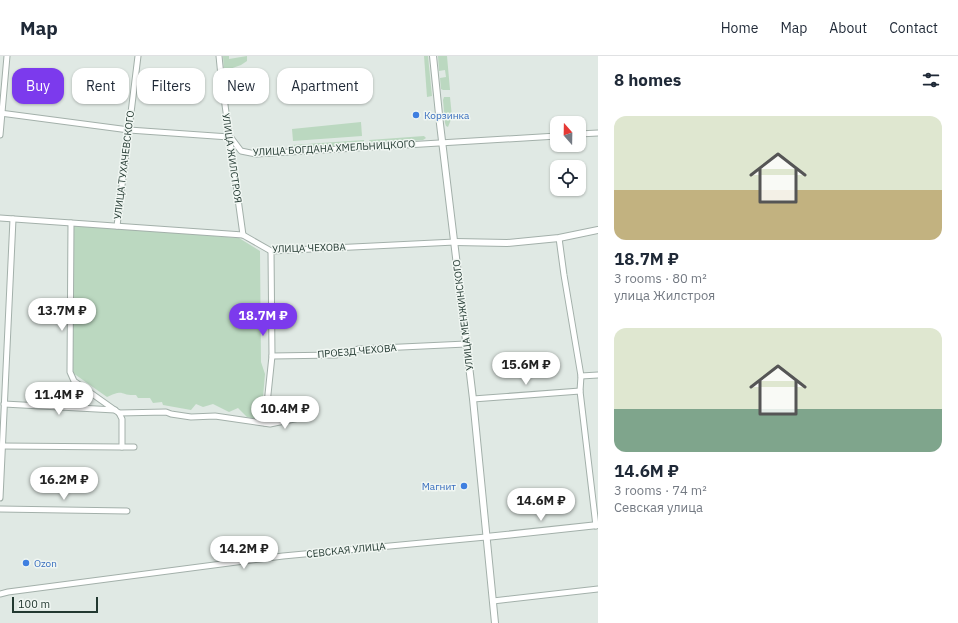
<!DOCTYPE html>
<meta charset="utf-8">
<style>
body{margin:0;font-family:"IBM Plex Sans",sans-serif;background:#f2f2f3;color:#1f2937;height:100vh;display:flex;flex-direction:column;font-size:15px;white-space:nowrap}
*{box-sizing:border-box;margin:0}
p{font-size:13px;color:#747a83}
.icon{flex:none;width:22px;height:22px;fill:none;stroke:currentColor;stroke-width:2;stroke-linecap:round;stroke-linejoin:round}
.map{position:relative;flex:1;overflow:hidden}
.details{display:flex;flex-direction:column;background:#fff;width:360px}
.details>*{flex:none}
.banner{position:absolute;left:12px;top:12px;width:380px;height:36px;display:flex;gap:8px}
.needle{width:26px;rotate:340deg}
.tools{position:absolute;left:550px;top:60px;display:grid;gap:8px}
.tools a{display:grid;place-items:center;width:36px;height:36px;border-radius:8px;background:#fff;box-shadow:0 1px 3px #0004;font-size:20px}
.scale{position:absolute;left:12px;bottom:10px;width:86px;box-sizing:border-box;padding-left:4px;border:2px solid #223830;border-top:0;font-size:11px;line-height:14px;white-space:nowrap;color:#223830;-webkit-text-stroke:3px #f0f6f2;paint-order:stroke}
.price{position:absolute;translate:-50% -34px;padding:0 9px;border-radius:14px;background:#fff;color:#222;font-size:13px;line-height:26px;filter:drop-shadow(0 1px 2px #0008)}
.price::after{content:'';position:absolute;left:50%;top:24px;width:12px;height:9px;margin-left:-6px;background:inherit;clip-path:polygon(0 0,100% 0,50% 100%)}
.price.current{background:#7c3aed;color:#fff}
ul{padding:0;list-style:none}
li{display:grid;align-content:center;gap:8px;height:212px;padding:0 16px}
li span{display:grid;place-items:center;height:124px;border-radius:12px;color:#555}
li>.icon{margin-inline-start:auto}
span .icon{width:72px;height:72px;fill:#fffc;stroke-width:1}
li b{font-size:17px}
h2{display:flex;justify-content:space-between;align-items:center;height:48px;padding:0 16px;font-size:17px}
.pill{padding:0 14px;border-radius:12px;background:#fff;box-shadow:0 1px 3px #0004;font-size:14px;line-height:36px}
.pill.current{background:#7c3aed;color:#fff}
header{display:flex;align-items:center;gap:24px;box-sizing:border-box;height:56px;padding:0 20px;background:#fff;border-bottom:1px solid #e0e1e3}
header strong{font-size:19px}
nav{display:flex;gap:22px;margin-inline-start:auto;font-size:14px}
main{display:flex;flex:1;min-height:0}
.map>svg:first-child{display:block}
.green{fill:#bbd8c0}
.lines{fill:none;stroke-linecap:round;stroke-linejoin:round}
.minor-casing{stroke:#a3b0aa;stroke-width:7}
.tertiary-casing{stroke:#a3b0aa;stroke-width:8}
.minor{stroke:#fff;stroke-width:5}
.tertiary{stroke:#fff;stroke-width:6}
.shop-dot{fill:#3f7fe0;stroke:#f0f6f2;stroke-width:1.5}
.labels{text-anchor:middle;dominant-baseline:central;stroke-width:3;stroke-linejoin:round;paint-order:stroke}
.shop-label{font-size:10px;fill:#366cbe;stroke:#f0f6f2;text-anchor:start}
.street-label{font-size:10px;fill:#223830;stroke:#f0f6f2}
</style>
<header>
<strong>Map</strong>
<nav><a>Home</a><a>Map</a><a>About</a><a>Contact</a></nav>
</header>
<main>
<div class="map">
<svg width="598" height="567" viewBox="0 0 598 567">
<rect width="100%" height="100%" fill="#e0e9e4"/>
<g class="green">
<path d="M223,0H229V3L247,0V5L241,9L224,15Z"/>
<path d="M424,0H428L432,40L427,41Z"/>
<path d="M438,0H447L450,34H443L441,33L440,22L446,21L445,14L439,15Z"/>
<path d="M444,41H450L452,61L448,71L446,70L445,67L443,44Z"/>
<path d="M361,66L362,80L293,85L292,73Z"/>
<path d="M424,80L426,82L423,84L371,88L369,84Z"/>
<path d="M364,84V87L361,89L293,94L292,89Z"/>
<path d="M73,169L239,182L260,195L261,306L265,318L261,364L247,361L238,352L229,356L213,348L203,351L196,348L191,354L163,349L162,346L153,347L150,342H138L136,339C120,340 125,332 107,341L73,317Z"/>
</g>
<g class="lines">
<g class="minor-casing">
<g id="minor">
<path d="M219,0L221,20L243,179"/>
<path d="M0,57L129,74L229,81L232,83L241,95L256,98L557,80"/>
<path d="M579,78L598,77"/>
<path d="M0,79L7,0"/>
<path d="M0,162L243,179L271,195L455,186"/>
<path d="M71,167L70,316L74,325L119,357L122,363V391H134"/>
<path d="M117,170L138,0"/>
<path d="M559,182L564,219L581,320L580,335L596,470"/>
<path d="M272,300L336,299L359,293L466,288"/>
<path d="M581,320L598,319"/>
<path d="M473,343L580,335"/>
<path d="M4,348L115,354"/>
<path d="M119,357L166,356L171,358L191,361L215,360L270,368L304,361"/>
<path d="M265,367L272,300L271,195"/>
<path d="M2,390L122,391"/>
<path d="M0,442L13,163"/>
<path d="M0,453L127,455"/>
<path d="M0,538L8,536L283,500L486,481"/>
<path d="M493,545L598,533"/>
</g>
</g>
<g class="tertiary-casing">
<g id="tertiary">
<path d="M433,0L440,68L473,343L495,567"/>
<path d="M455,186L507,187L559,182L598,174"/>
<path d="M486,481L598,469"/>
</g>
</g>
<use href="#minor" class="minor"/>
<use href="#tertiary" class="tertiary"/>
</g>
<g class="shop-dot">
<circle cx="416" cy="59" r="4"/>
<circle cx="464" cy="430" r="4"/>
<circle cx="26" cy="507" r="4"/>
</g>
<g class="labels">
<g class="shop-label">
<text x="424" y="59">Корзинка</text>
<text x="456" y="430" text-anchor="end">Магнит</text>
<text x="34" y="507">Ozon</text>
</g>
<g class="street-label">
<text transform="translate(334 92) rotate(-3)">УЛИЦА БОГДАНА ХМЕЛЬНИЦКОГО</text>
<text transform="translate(232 102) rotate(82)">УЛИЦА ЖИЛСТРОЯ</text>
<text transform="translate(124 109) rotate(-83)">УЛИЦА ТУХАЧЕВСКОГО</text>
<text transform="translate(309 192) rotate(-2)">УЛИЦА ЧЕХОВА</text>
<text transform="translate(463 259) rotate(-97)">УЛИЦА МЕНЖИНСКОГО</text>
<text transform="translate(357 295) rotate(-5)">ПРОЕЗД ЧЕХОВА</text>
<text transform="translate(346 494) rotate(-6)">СЕВСКАЯ УЛИЦА</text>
</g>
</g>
</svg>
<div class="tools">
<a><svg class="needle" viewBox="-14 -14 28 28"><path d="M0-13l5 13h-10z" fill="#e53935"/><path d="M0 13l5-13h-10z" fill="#747a83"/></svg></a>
<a><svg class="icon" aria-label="locate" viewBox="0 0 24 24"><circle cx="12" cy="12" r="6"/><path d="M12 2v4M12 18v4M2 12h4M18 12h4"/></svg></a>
</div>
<div class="scale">100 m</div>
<b class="price" style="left:62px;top:276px">13.7M ₽</b>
<b class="price current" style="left:263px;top:281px">18.7M ₽</b>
<b class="price" style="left:526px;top:330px">15.6M ₽</b>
<b class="price" style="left:59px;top:360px">11.4M ₽</b>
<b class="price" style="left:285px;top:374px">10.4M ₽</b>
<b class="price" style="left:64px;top:445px">16.2M ₽</b>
<b class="price" style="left:541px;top:466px">14.6M ₽</b>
<b class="price" style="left:244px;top:514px">14.2M ₽</b>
<div class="banner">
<a class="pill current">Buy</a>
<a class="pill">Rent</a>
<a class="pill">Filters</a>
<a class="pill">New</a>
<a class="pill">Apartment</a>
</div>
</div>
<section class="details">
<h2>8 homes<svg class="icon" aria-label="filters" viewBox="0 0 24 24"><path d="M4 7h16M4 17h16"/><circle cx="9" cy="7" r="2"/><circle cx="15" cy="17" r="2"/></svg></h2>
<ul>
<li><span style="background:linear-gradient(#dfe7d0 60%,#c2b280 0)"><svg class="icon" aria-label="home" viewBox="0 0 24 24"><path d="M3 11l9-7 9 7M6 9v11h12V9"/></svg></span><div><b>18.7M ₽</b><p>3 rooms · 80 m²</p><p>улица Жилстроя</p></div></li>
<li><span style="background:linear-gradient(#dfe7d0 65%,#7fa58c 0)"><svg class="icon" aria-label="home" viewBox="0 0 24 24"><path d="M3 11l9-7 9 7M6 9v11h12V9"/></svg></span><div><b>14.6M ₽</b><p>3 rooms · 74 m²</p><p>Севская улица</p></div></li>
</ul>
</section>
</main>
